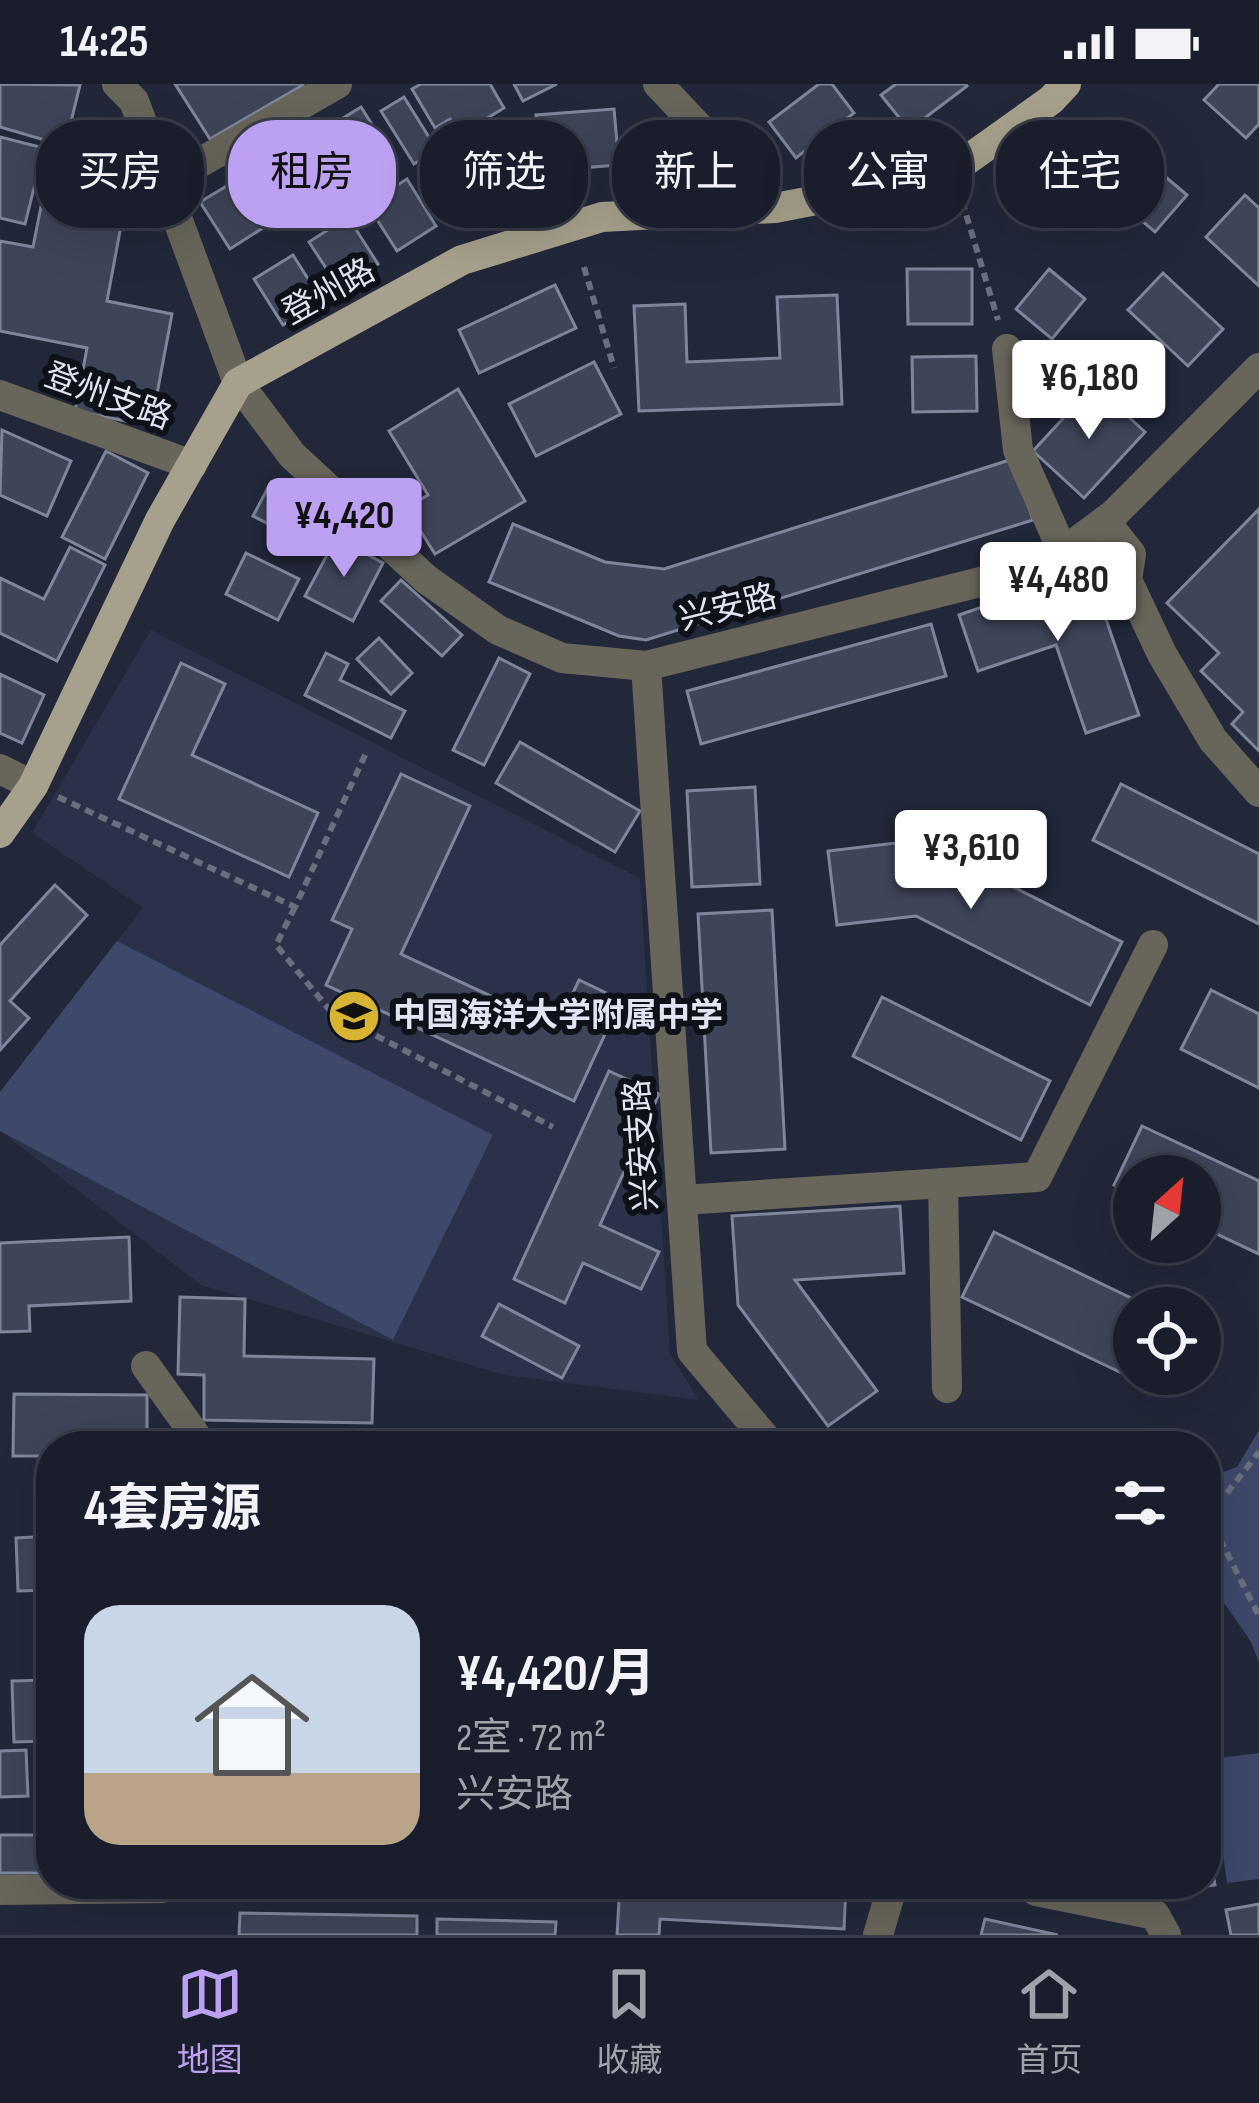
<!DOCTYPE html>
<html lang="zh">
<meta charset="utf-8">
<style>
body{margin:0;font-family:"Sofia Sans Condensed","Noto Sans SC",sans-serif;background:#272b38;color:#f1f3f6;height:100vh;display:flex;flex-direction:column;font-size:45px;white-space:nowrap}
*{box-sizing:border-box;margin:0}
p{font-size:39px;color:#9fa2a9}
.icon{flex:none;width:66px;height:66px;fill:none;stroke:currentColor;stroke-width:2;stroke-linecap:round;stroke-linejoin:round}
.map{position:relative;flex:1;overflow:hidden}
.details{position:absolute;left:36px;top:1347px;width:1185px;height:468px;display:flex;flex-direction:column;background:#1a1e2c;border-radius:48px;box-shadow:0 12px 48px #0002,0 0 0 3px #383c48}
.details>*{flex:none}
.guide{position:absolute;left:36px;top:36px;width:1188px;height:108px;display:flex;gap:24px}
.needle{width:78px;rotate:27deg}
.controls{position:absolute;left:1113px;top:1071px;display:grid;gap:24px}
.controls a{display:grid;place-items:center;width:108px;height:108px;border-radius:50%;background:#1a1e2c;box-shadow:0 12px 48px #0002,0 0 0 3px #383c48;font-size:60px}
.price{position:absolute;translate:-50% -102px;padding:0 27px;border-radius:12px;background:#fff;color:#222;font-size:39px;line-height:78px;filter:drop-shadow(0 3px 6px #0008)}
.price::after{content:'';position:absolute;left:50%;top:72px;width:36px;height:27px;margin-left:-18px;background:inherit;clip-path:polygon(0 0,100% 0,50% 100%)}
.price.on{background:#bca0f2;color:#111}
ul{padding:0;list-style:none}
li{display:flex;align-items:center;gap:36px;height:300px;padding:0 48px}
li span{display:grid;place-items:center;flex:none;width:336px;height:240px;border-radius:36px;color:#555}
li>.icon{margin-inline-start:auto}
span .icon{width:144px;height:144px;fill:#fffc;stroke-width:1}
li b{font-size:51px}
h2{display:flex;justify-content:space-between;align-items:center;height:144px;padding:0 48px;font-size:51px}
.chip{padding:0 42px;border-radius:48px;background:#1a1e2c;box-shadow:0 12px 48px #0002,0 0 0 3px #383c48;font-size:42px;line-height:108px}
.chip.on{background:#bca0f2;color:#111}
.status{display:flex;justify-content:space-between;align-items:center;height:84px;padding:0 60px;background:#1a1e2c;direction:ltr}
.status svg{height:33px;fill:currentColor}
.tabs{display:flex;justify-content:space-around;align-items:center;height:168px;border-top:3px solid #383c48;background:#1a1e2c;font-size:33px;color:#9fa2a9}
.tabs a{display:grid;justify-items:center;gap:6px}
.tabs .on{color:#bca0f2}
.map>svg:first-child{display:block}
.built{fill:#2a3148}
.green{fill:#3e486b}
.building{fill:#3f4559;stroke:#7f869c;stroke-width:3}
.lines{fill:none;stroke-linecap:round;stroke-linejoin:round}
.path{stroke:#6a6f7f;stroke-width:6;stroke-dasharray:9 6;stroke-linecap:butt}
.minor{stroke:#68655b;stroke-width:30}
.major{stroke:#a6a08c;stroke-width:30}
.labels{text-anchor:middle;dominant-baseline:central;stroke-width:12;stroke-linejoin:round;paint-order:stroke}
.street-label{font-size:33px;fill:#e1e5f1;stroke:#0f1119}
.poi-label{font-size:33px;font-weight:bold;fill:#e1e5f1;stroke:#0f1119;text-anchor:start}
</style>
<div class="status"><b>14:25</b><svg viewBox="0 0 49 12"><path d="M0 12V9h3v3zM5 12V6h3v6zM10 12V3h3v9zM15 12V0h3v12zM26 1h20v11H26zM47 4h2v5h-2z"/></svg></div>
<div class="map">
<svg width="1259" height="1851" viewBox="0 0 1259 1851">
<rect width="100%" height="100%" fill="#22283a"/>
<path class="built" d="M151,546L640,794L670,1270L699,1316L504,1291L201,1201L0,1047V1008L143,824L32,749Z"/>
<g class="green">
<path d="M117,857L493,1051L393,1256L0,1047V1008Z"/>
<path d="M1259,1346V1579L1251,1558L1206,1492V1394L1237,1383Z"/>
<path d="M1259,1669V1795L1227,1799L1210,1675Z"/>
</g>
<g class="building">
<path d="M0,0L80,1L65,62L0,43Z"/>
<path d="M175,0H302L303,1L210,55Z"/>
<path d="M421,0H490L504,24L459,51L450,35L435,44L412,5Z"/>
<path d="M514,0H557L523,17Z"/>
<path d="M819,0H832L854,29L796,74L769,38Z"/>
<path d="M896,0H966L967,2L909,46L881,11Z"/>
<path d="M1219,0H1259V40L1246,54L1204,16Z"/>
<path d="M404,13L437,66L414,80L381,27Z"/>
<path d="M361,23L390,69L351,94L322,47Z"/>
<path d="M614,25L619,81L540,87L536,31Z"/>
<path d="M496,42L522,87L452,127L427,82Z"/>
<path d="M0,53L44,64L25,140L0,134Z"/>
<path d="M1123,57L1187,111L1155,148L1092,95Z"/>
<path d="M303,59L332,106L293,130L263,84Z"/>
<path d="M51,72L131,88L107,217L172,230L151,342L75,327L87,264L0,247V157L33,163Z"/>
<path d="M240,94L269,140L230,165L200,118Z"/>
<path d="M407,95L436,142L397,167L367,120Z"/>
<path d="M1245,111L1259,124V202L1206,153Z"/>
<path d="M348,133L378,180L339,204L309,158Z"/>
<path d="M293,171L322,217L283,241L254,195Z"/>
<path d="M907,185H972V240H908Z"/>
<path d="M1049,185L1085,215L1052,255L1016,225Z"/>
<path d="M1163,189L1223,245L1188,282L1128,226Z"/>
<path d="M555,201L576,244L479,289L459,246Z"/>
<path d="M837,211L842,320L639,327L634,222L685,220L687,278L780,274L777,213Z"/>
<path d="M976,272L977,327L913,328L912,273Z"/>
<path d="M594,278L621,330L536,372L509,320Z"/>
<path d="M1094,301L1145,348L1084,414L1033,367Z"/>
<path d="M458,305L525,417L435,470L406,424L428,411L389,347Z"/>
<path d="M2,346L71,377L47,432L0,411Z"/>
<path d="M106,367L148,389L105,475L62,453Z"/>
<path d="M1013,375L1033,436L646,556L619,552L489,498L513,440L605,478L664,485Z"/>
<path d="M271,398L327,427L309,461L253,432Z"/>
<path d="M1259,425V667L1232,640L1243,628L1201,587L1219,569L1167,519Z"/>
<path d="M336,454L383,479L353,537L305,512Z"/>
<path d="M70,463L105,481L57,577L0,549V494L44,515Z"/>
<path d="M246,469L299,495L278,536L226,510Z"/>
<path d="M1089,486L1139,631L1086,649L1056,561L978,587L959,531Z"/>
<path d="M401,496L462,551L442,572L381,517Z"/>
<path d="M931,540L946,592L701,660L687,607Z"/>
<path d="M379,554L412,589L391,610L357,575Z"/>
<path d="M326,569L348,580L340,596L405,627L391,654L305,611Z"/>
<path d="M499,574L530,590L484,681L453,666Z"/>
<path d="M181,579L225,600L192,671L318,729L289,793L119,715Z"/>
<path d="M0,590L44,611L22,659L0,649Z"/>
<path d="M520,658L640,727L615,768L496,699Z"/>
<path d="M401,690L470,722L401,870L557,943L579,896L621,916L574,1017L326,901L352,845L332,836Z"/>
<path d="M1121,700L1259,770V840L1093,756Z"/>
<path d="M755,703L760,800L692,803L687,707Z"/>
<path d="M921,756L1122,858L1090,921L916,832L837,841L828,767Z"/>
<path d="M55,801L87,831L10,917L29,934L0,966V861Z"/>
<path d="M772,826L785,1065L711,1069L698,830Z"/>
<path d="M1211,906L1259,930V1004L1181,965Z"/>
<path d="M882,913L1050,997L1021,1056L853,972Z"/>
<path d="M609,987L659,1010L600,1141L659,1168L641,1205L583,1179L565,1219L514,1195Z"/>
<path d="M1142,1042L1259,1097V1170L1200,1142V1092H1134V1111L1114,1101Z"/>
<path d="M900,1122L904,1189L795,1196L877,1307L828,1342L738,1221L732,1132Z"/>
<path d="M994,1148L1152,1224H1134V1290H1154L1149,1302L962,1213Z"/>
<path d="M129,1153L131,1217L29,1222L30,1247L0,1248V1159Z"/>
<path d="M180,1213L245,1215L244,1272L374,1275L372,1339L204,1336V1291L178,1290Z"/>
<path d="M499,1220L579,1262L562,1294L482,1252Z"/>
<path d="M14,1310L147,1311V1362H51V1372H13Z"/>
<path d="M51,1452V1506L18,1507L16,1454Z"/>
<path d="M51,1596V1657L14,1658L12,1597Z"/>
<path d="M26,1666L28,1712L0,1713V1667Z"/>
<path d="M1207,1747L1215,1801L1177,1806L1176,1800H1206Z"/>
<rect x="0" y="1751" width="51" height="38"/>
<path d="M620,1800H846L844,1845L660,1835L659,1851H617Z"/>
<path d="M1259,1820V1851H1231L1226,1826Z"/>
<path d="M240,1829L417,1832V1851H239Z"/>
<path d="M437,1835L556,1838L555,1851H437Z"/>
<path d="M985,1835L1058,1851H981Z"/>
</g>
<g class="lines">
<g class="path">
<path d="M962,117L998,236"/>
<path d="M584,183L614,284"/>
<path d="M58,713L295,823L366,669"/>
<path d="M295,823L276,861L332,929L553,1043"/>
<path d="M1227,1409L1259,1368"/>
<path d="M1220,1455L1259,1532"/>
</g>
<g class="minor">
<path d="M117,0L134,17L238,299L292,371L426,495L498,546L562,574L646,582L1008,491L1063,468L1114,430L1259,284"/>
<path d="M658,0L775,124"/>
<path d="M166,98L337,0"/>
<path d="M1007,265L1018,366L1063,468"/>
<path d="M0,311L192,381"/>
<path d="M1105,437L1131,470L1127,496L1162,570L1213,656L1259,708"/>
<path d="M646,582L692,1267L772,1362"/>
<path d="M0,685L33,702"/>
<path d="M943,1099L947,1304"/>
<path d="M682,1116L1037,1093L1153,861"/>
<path d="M146,1282L203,1362"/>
<path d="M1206,1432H1209"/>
<path d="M1034,1800L1036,1807L1155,1831L1166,1851"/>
<path d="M0,1806L163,1804L167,1800"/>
<path d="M878,1851L893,1800"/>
</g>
<path class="major" d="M0,749L33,702L160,436L238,299L462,176L602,133L775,124L946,91L1051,16L1066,0"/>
</g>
<defs>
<g id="school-disc" transform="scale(2.7)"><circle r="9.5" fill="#d7b434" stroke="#0f1119"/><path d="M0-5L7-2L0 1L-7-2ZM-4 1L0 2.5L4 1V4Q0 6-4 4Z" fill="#111"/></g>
</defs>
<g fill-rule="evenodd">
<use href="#school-disc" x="354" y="932"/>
</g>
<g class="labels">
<g class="street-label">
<text transform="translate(329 208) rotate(-29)">登州路</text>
<text transform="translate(108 313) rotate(20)">登州支路</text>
<text transform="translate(728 524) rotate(-14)">兴安路</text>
<text transform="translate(642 1061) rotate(-94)">兴安支路</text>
</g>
<g class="poi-label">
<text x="393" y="932">中国海洋大学附属中学</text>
</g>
</g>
</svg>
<div class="controls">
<a><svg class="needle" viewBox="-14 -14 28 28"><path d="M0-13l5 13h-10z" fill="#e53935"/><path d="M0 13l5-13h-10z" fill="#9fa2a9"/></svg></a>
<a><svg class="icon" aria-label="locate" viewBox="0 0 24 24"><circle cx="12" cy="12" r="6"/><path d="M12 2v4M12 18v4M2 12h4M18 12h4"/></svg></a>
</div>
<b class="price" style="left:1089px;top:358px">¥6,180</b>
<b class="price on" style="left:344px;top:496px">¥4,420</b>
<b class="price" style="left:1058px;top:560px">¥4,480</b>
<b class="price" style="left:971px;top:828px">¥3,610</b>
<div class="guide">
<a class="chip">买房</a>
<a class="chip on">租房</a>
<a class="chip">筛选</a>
<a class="chip">新上</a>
<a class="chip">公寓</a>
<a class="chip">住宅</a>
</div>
<section class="details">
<h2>4套房源<svg class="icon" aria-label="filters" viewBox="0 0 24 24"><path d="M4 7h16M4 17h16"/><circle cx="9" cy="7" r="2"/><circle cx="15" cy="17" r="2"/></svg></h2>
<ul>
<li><span style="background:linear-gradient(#c9d6e8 70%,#b9a48a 0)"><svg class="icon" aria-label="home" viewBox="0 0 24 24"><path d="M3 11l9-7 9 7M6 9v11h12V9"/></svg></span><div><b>¥4,420/月</b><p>2室 · 72 m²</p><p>兴安路</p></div></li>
</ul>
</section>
</div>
<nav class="tabs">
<a class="on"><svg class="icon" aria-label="map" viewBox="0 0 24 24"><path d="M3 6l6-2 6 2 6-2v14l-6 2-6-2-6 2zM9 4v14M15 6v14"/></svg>地图</a>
<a><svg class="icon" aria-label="saved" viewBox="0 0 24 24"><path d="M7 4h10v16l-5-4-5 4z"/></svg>收藏</a>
<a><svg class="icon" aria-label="home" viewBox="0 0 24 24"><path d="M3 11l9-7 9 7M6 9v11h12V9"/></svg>首页</a>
</nav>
